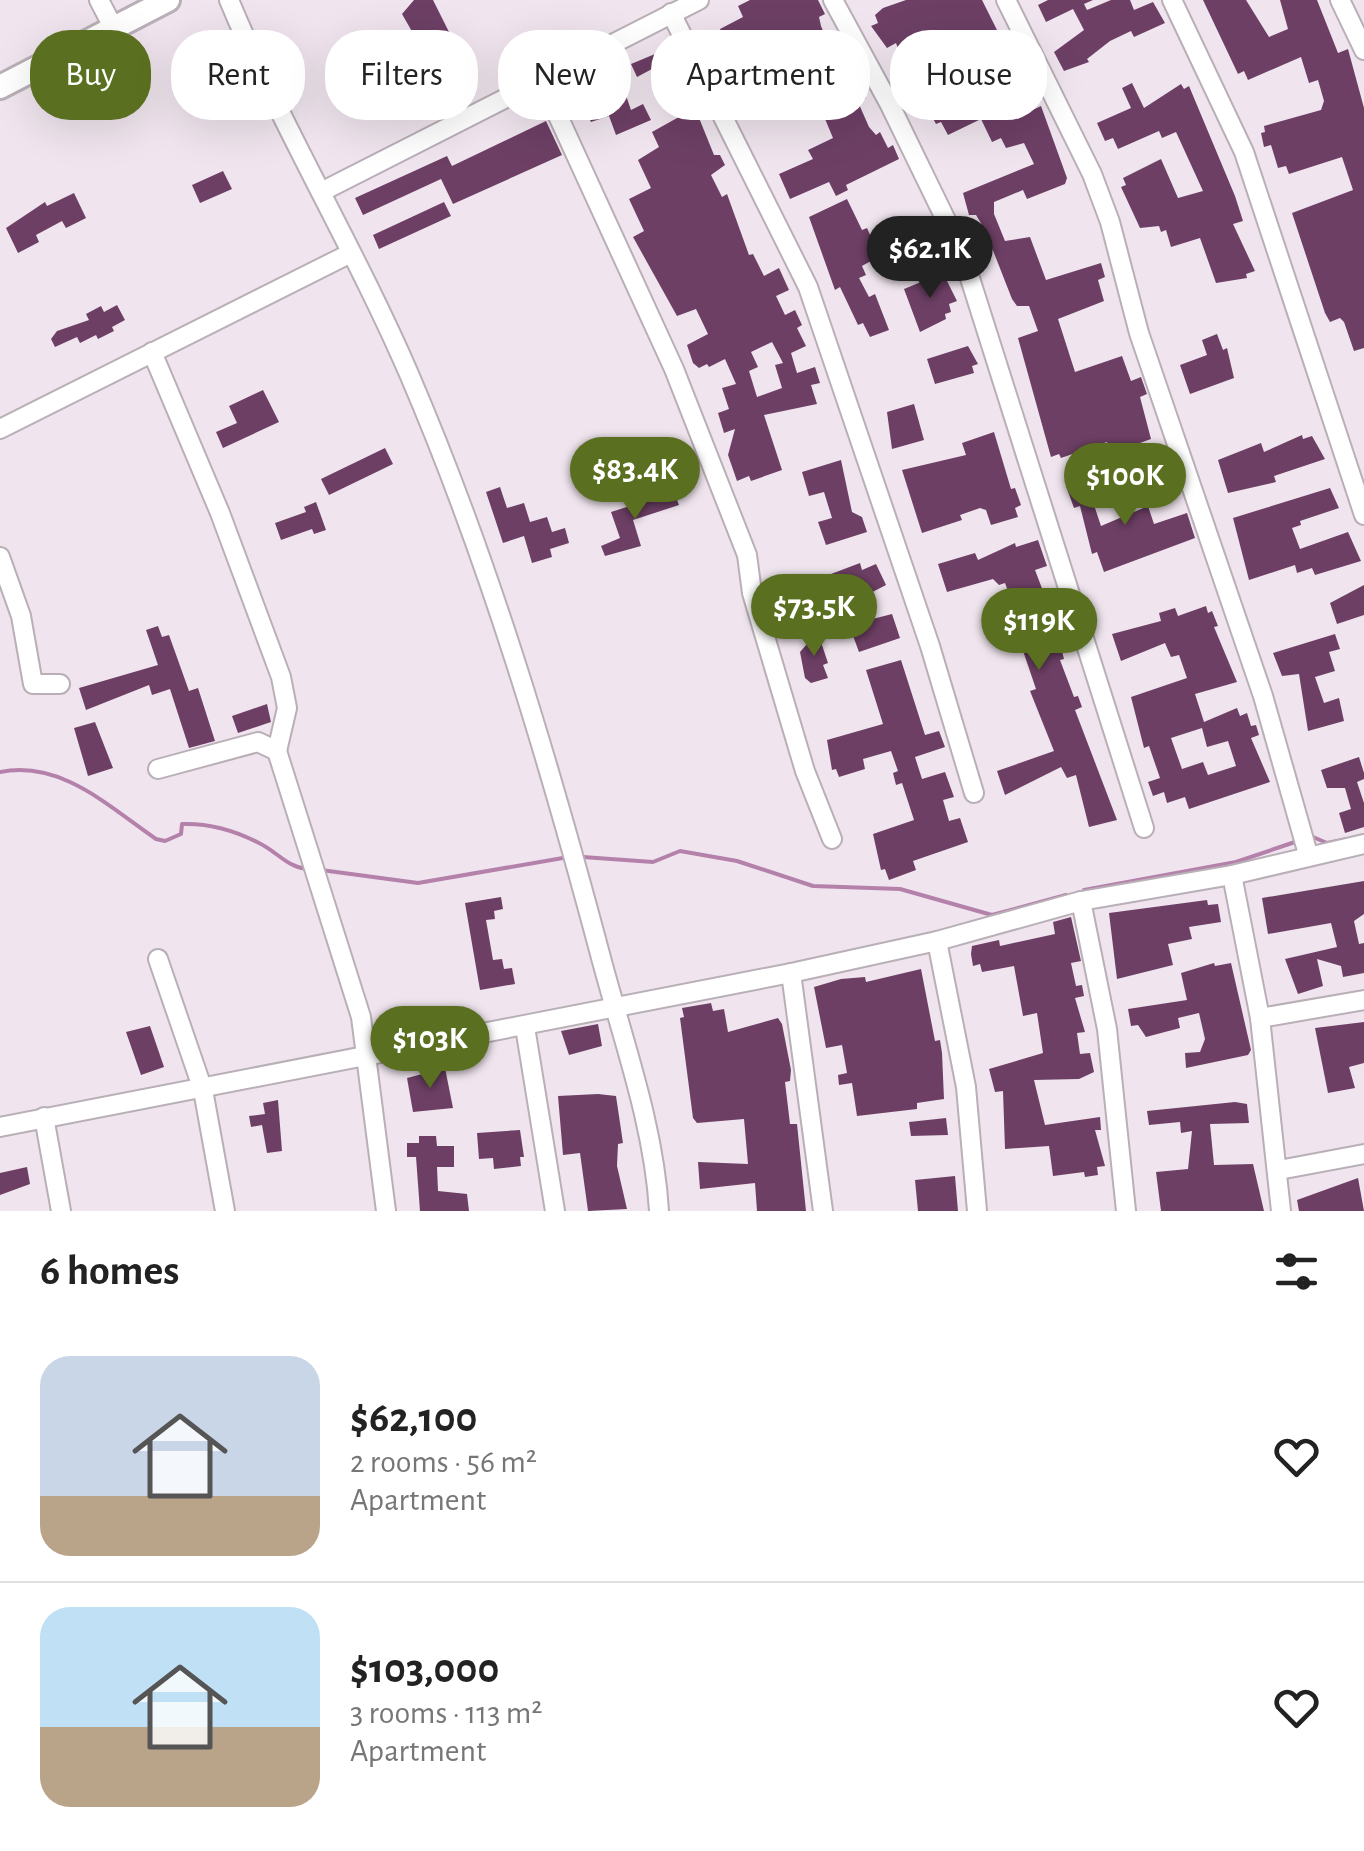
<!DOCTYPE html>
<meta charset="utf-8">
<style>
body{margin:0;font-family:"Alegreya Sans",sans-serif;background:#f6f6f6;color:#222;height:100vh;display:flex;flex-direction:column;font-size:38px;white-space:nowrap}
*{box-sizing:border-box;margin:0}
p{font-size:32px;color:#767676}
.icon{flex:none;width:55px;height:55px;fill:none;stroke:currentColor;stroke-width:2;stroke-linecap:round;stroke-linejoin:round}
.map{position:relative;height:1211px;overflow:hidden}
.drawer{display:flex;flex-direction:column;background:#fff;flex:1}
.drawer>*{flex:none}
.top-card{position:absolute;left:30px;top:30px;width:1305px;height:90px;display:flex;gap:20px}
.price{position:absolute;translate:-50% -85px;padding:0 22px;border-radius:35px;background:#5a7020;color:#fff;font-size:32px;line-height:65px;filter:drop-shadow(0 2px 5px #0008)}
.price::after{content:'';position:absolute;left:50%;top:60px;width:30px;height:22px;margin-left:-15px;background:inherit;clip-path:polygon(0 0,100% 0,50% 100%)}
.price.on{background:#222;color:#fff}
ul{padding:0;list-style:none}
li{display:flex;align-items:center;gap:30px;height:250px;padding:0 40px}
li+li{border-top:2px solid #e0e0e0}
li span{display:grid;place-items:center;flex:none;width:280px;height:200px;border-radius:30px;color:#555}
li>.icon{margin-inline-start:auto}
span .icon{width:120px;height:120px;fill:#fffc;stroke-width:1}
li b{font-size:42px}
h2{display:flex;justify-content:space-between;align-items:center;height:120px;padding:0 40px;font-size:42px}
.chip{padding:0 35px;border-radius:40px;background:#fff;box-shadow:0 10px 40px #0002;font-size:35px;line-height:90px}
.chip.on{background:#5a7020;color:#fff}
.map>svg:first-child{display:block}
.lines{fill:none;stroke-linecap:round;stroke-linejoin:round}
.stream{stroke:#b481ab;stroke-width:4}
.building{fill:#6d3f65;fill-rule:evenodd}
.minor-casing{stroke:#b9afb7;stroke-width:22}
.major-casing{stroke:#b9afb7;stroke-width:28}
.minor{stroke:#fff;stroke-width:18}
.major{stroke:#fff;stroke-width:22}
</style>
<div class="map">
<svg width="1364" height="1211" viewBox="0 0 1364 1211">
<rect width="100%" height="100%" fill="#f0e5ee"/>
<g class="lines">
<g class="stream">
<path d="M0,772C61,760 108,806 156,839L165,841L181,834L182,824C210,823 234,830 259,843C276,851 287,867 307,869"/>
<path d="M1313,837L1327,843L1347,839"/>
<path d="M583,857L653,862L680,851L737,861L813,886L900,889L992,915L1066,895"/>
<path d="M321,870L418,883L563,858"/>
<path d="M1084,890L1236,862L1295,842"/>
</g>
</g>
<g class="building">
<path d="M414,0H433L456,46L452,47L461,65L438,77L402,14Z"/>
<path d="M750,0H818L825,14L819,17L821,26L844,82L851,79L855,87L859,85L866,98L858,102L869,127L876,135L880,132L888,148L893,145L899,159L846,185L848,190L836,196L829,182L790,199L779,174L813,159L808,150L833,138L815,95L822,92L808,61L766,76L761,63L790,51L781,31L729,56L720,29L743,17L738,6Z"/>
<path d="M906,0H982L999,34L996,36L1000,43L993,50L935,81L942,94L1007,66L1030,111L1041,106L1067,178L1065,184L1027,199L1023,190L994,202V214L1005,241L1030,237L1046,280L1101,263L1105,277L1098,280L1104,301L1058,319L1075,372L1122,356L1131,381L1141,377L1147,394L1140,397L1151,439L1140,443L1148,467L1167,460L1172,474L1165,477L1171,495L1144,504L1129,474L1116,479L1107,442L1061,458L1059,454L1051,457L1018,338L1038,331L1029,306H1017L1012,299L985,230L976,215H969L963,193L1034,164L1024,143L1006,148L1001,138L992,142L981,119L948,135L941,122L936,124L929,111L935,109L924,88L914,93L896,43L887,48L871,26L878,23L875,15L883,8Z"/>
<path d="M1048,0H1093L1084,4L1087,10L1111,0H1130L1134,10L1153,2L1165,23L1134,37L1131,31L1110,41L1087,59L1089,62L1064,71L1054,52L1084,30L1073,9L1046,22L1038,5Z"/>
<path d="M1203,0H1246L1269,37L1288,29L1280,0H1317L1338,53L1348,49L1364,108V348L1354,351L1344,322L1340,318L1330,322L1325,313L1292,213L1353,190L1342,157L1289,174L1286,166L1278,168L1271,145L1264,147L1261,133L1265,132L1264,126L1321,110L1324,101L1318,80L1309,83L1301,57L1248,80L1244,71L1238,74Z"/>
<path d="M379,30L416,103L395,114L358,40Z"/>
<path d="M667,49L676,61L679,60L686,83L663,93L652,69L637,77L631,64Z"/>
<path d="M620,78L631,110L643,104L651,120L616,135L609,116L591,122L576,92Z"/>
<path d="M1132,83L1144,108L1181,84L1184,89L1189,86L1235,196L1243,221L1233,224L1255,271L1246,274L1247,278L1216,283L1200,238L1171,247L1166,230L1161,232L1159,226L1140,228L1121,187L1126,185L1123,178L1161,159L1178,198L1203,191L1176,132L1162,138L1159,131L1118,149L1113,138L1105,141L1097,123L1131,108L1122,88Z"/>
<path d="M695,108L714,155H720L725,165L711,175L722,197L727,194L749,255L753,254L764,276L779,268L789,290L776,296L785,315L795,310L802,325L797,328L806,346L791,353L797,373L815,367L820,383L811,385L817,404L764,415L782,470L751,481L749,476L737,481L728,455L735,429L724,433L718,413L729,409L722,388L736,384L725,359L709,367L707,364L699,368L693,363L687,345L708,334L696,309L677,316L633,237L644,231L629,199L651,188L638,160L659,147L652,132ZM772,342L783,363L775,365L782,388L757,397L749,371L758,367L751,352Z"/>
<path d="M546,121L562,155L453,204L441,179L363,215L355,198L447,156L452,166Z"/>
<path d="M223,171L232,189L200,203L192,185Z"/>
<path d="M74,193L86,218L66,228L62,221L36,235L39,242L18,253L6,228L45,202L47,206Z"/>
<path d="M847,199L862,230L867,228L871,237L920,221L936,244L931,246L933,254L905,266L894,248L862,266L866,275L859,278L869,297L875,294L889,330L870,337L863,323L858,325L840,287L835,290L809,217Z"/>
<path d="M444,202L451,216L379,249L373,235Z"/>
<path d="M943,273L957,301L949,304L951,312L945,314L946,319L920,332L904,289Z"/>
<path d="M117,305L125,320L112,327L114,331L98,339L96,335L80,343L77,337L55,347L51,339L57,331L89,320L86,314L101,306L104,312Z"/>
<path d="M1217,334L1223,350L1227,348L1234,378L1190,394L1180,365L1207,355L1202,340Z"/>
<path d="M968,346L978,364L972,366L974,373L935,384L927,359Z"/>
<path d="M263,390L279,422L223,448L216,432L237,423L229,406Z"/>
<path d="M914,404L924,440L892,449L887,412Z"/>
<path d="M994,432L1011,489L1015,488L1021,505L1015,508L1018,517L991,525L986,510L980,508L960,515L962,520L922,533L902,470L966,455L962,443Z"/>
<path d="M1302,435L1303,439L1312,436L1325,459L1274,476L1276,482L1228,493L1218,460L1261,443L1264,452Z"/>
<path d="M385,448L393,464L329,495L321,479Z"/>
<path d="M841,460L852,512L862,517L867,532L826,545L818,522L832,518L824,492L809,496L802,472Z"/>
<path d="M1106,477L1113,499L1094,505L1101,526L1148,506L1154,524L1187,513L1195,538L1104,572L1097,552L1092,554L1080,506L1074,508L1066,486Z"/>
<path d="M500,487L507,508L524,503L530,522L547,517L552,532L565,528L569,543L550,549L552,557L532,563L524,536L503,543L486,492Z"/>
<path d="M1330,488L1339,508L1300,521L1301,525L1292,528L1300,549L1348,532L1361,561L1315,575L1312,568L1297,573L1295,565L1249,580L1233,518Z"/>
<path d="M674,492L679,505L633,520L641,546L605,556L601,546L620,538L611,512Z"/>
<path d="M316,502L326,530L314,534L312,529L281,540L275,523L306,512L304,507Z"/>
<path d="M1038,540L1047,566L1035,570L1054,620L1064,659L1060,660L1074,697L1078,696L1082,707L1075,710L1117,820L1089,827L1076,775L1067,778L1061,767L1005,795L997,771L1054,751L1030,691L1036,689L1019,639L1025,637L1005,583L999,585L993,579L947,592L938,564L975,553L978,560L1015,543L1016,547Z"/>
<path d="M860,563L862,570L876,564L886,585L859,599L858,595L834,603L839,619L819,625L814,608L791,616L784,588L832,578L831,574Z"/>
<path d="M1364,585V615L1337,624L1330,603Z"/>
<path d="M1206,606L1208,613L1212,611L1218,626L1214,627L1237,682L1195,694L1204,722L1237,708L1240,716L1247,713L1251,726L1256,725L1259,735L1251,738L1270,782L1189,809L1185,797L1167,803L1164,792L1153,796L1148,782L1160,778L1149,746L1144,748L1131,697L1187,678L1179,655L1171,657L1165,643L1121,661L1112,634L1161,621L1159,613L1175,608L1178,616ZM1202,728L1207,747L1228,741L1236,766L1208,775L1203,762L1182,769L1171,738Z"/>
<path d="M892,614L900,638L859,652L849,625Z"/>
<path d="M158,626L162,637L169,635L189,691L198,688L215,741L189,748L170,689L152,695L149,685L86,710L79,688L158,665L146,630Z"/>
<path d="M818,633L828,663L823,665L828,678L811,683L805,678L800,652L807,644L805,637Z"/>
<path d="M1335,634L1340,649L1329,652L1335,671L1315,677L1324,703L1339,698L1344,721L1308,731L1299,674L1282,676L1273,653Z"/>
<path d="M901,660L925,735L939,731L945,747L915,757L922,779L945,772L954,797L943,800L949,821L960,818L968,842L913,861L916,870L889,880L885,869L881,870L873,834L914,820L902,783L896,785L893,773L898,771L891,751L863,759L865,769L839,777L836,769L832,770L827,740L883,724L866,670Z"/>
<path d="M267,704L271,722L238,733L232,716Z"/>
<path d="M95,722L113,768L88,776L74,728Z"/>
<path d="M1359,757L1364,773V779L1357,782L1364,803V827L1345,833L1339,813L1351,809L1345,788H1327L1321,770Z"/>
<path d="M1364,881V914L1354,921L1359,944L1364,943V973L1343,977L1341,966L1317,959L1323,986L1298,994L1285,959L1337,947L1331,923L1268,934L1262,898Z"/>
<path d="M501,897L503,909L494,911L495,919L486,920L493,960L502,959L504,969L512,968L515,984L480,990L465,903Z"/>
<path d="M1207,900L1208,905L1218,904L1221,922L1189,927L1192,939L1168,944L1173,965L1117,979L1109,913Z"/>
<path d="M1071,917L1081,961L1071,963L1076,986L1082,985L1084,996L1075,998L1085,1032L1077,1033L1080,1054L1090,1053L1094,1072L1079,1079L1034,1080L1045,1125L1100,1117L1101,1130H1095L1105,1166L1097,1167L1098,1175L1085,1177L1084,1172L1053,1176L1049,1146L1005,1149L1003,1091L995,1092L989,1069L1043,1053L1037,1013L1023,1016L1014,966L982,972L980,964L973,966L971,954L972,946L999,940L1000,946L1055,934L1053,922Z"/>
<path d="M1214,963L1215,966L1231,963L1251,1050L1248,1055L1186,1068L1185,1053L1200,1052L1205,1039L1199,1013L1178,1018L1180,1028L1146,1037L1138,1025L1131,1026L1128,1009L1187,1000L1181,973Z"/>
<path d="M921,969L935,1041L940,1040L942,1053L944,1099L917,1103V1109L857,1116L852,1083L839,1085L838,1075L847,1073L842,1045L826,1048L814,987L841,979L865,977L866,982Z"/>
<path d="M711,1003L713,1011L724,1009L728,1032L778,1018L782,1024L791,1070L790,1081L785,1082L790,1124H797L806,1211H757L755,1183L700,1189L698,1162L748,1164L744,1119L697,1123L693,1118L680,1018L684,1017L682,1008Z"/>
<path d="M1364,1022V1063L1349,1067L1355,1088L1328,1093L1315,1028Z"/>
<path d="M598,1024L602,1046L569,1055L561,1031Z"/>
<path d="M150,1026L164,1067L141,1075L126,1032Z"/>
<path d="M445,1068L453,1108L413,1112L407,1078Z"/>
<path d="M598,1094L616,1096L623,1143L618,1144L617,1166L627,1209L588,1211L580,1153L563,1155L558,1096Z"/>
<path d="M278,1100L282,1151L267,1153L262,1125L251,1127L249,1116L265,1114L263,1103Z"/>
<path d="M1235,1102L1247,1104L1249,1123L1210,1124L1214,1165L1253,1164L1264,1211H1161L1156,1172L1188,1169L1192,1131L1181,1133L1180,1122L1149,1125L1147,1111Z"/>
<path d="M946,1118L948,1135L911,1136L909,1122Z"/>
<path d="M520,1130L524,1157H520L521,1166L494,1169L493,1158L479,1159L477,1133Z"/>
<path d="M419,1136H436L437,1146H454V1167H437L438,1191L467,1194L469,1211H420L416,1157H407V1143H419Z"/>
<path d="M27,1167L30,1184L0,1195V1173Z"/>
<path d="M955,1176L958,1211H918L915,1180Z"/>
<path d="M1358,1178L1364,1211H1299L1297,1200Z"/>
</g>
<g class="lines">
<g class="minor-casing">
<g id="minor">
<path d="M99,0L114,29"/>
<path d="M229,0C282,128 354,247 409,374C489,560 548,759 600,954C622,1038 654,1124 659,1211"/>
<path d="M833,0L890,105L962,253L1144,828"/>
<path d="M1006,0L1092,174L1110,222L1139,333L1263,696L1308,854"/>
<path d="M1172,0L1244,152L1364,515"/>
<path d="M1340,0L1364,50"/>
<path d="M671,13L808,287L930,646L974,793"/>
<path d="M542,81L674,369L747,555L752,593L805,771L832,839"/>
<path d="M321,192L699,0"/>
<path d="M152,352L220,513L281,677L287,708L277,751L258,742L158,769"/>
<path d="M0,429L351,253"/>
<path d="M0,557L21,616L33,684H60"/>
<path d="M277,751L361,1017L386,1211"/>
<path d="M1232,875L1260,1018L1281,1211"/>
<path d="M1081,901L1107,1029L1126,1211"/>
<path d="M937,941L966,1087L977,1211"/>
<path d="M158,959L203,1090L225,1211"/>
<path d="M791,973L823,1211"/>
<path d="M1260,1018L1364,1000"/>
<path d="M525,1027L555,1211"/>
<path d="M44,1117L61,1211"/>
<path d="M0,1127L791,973L937,941L1081,901L1232,875L1364,844"/>
<path d="M1279,1170L1364,1154"/>
</g>
</g>
<g class="major-casing">
<path id="major" d="M0,87L168,0"/>
</g>
<use href="#minor" class="minor"/>
<use href="#major" class="major"/>
</g>
</svg>
<b class="price on" style="left:930px;top:301px">$62.1K</b>
<b class="price" style="left:635px;top:522px">$83.4K</b>
<b class="price" style="left:1125px;top:528px">$100K</b>
<b class="price" style="left:814px;top:659px">$73.5K</b>
<b class="price" style="left:1039px;top:673px">$119K</b>
<b class="price" style="left:430px;top:1091px">$103K</b>
<div class="top-card">
<a class="chip on">Buy</a>
<a class="chip">Rent</a>
<a class="chip">Filters</a>
<a class="chip">New</a>
<a class="chip">Apartment</a>
<a class="chip">House</a>
</div>
</div>
<section class="drawer">
<h2>6 homes<svg class="icon" aria-label="filters" viewBox="0 0 24 24"><path d="M4 7h16M4 17h16"/><circle cx="9" cy="7" r="2"/><circle cx="15" cy="17" r="2"/></svg></h2>
<ul>
<li><span style="background:linear-gradient(#c9d6e8 70%,#b9a48a 0)"><svg class="icon" aria-label="home" viewBox="0 0 24 24"><path d="M3 11l9-7 9 7M6 9v11h12V9"/></svg></span><div><b>$62,100</b><p>2 rooms · 56 m²</p><p>Apartment</p></div><svg class="icon" aria-label="heart" viewBox="0 0 24 24"><path d="M12 20l-8-8c-3-5 5-10 8-4 3-6 11-1 8 4z"/></svg></li>
<li><span style="background:linear-gradient(#bfe0f5 60%,#b9a48a 0)"><svg class="icon" aria-label="home" viewBox="0 0 24 24"><path d="M3 11l9-7 9 7M6 9v11h12V9"/></svg></span><div><b>$103,000</b><p>3 rooms · 113 m²</p><p>Apartment</p></div><svg class="icon" aria-label="heart" viewBox="0 0 24 24"><path d="M12 20l-8-8c-3-5 5-10 8-4 3-6 11-1 8 4z"/></svg></li>
</ul>
</section>
